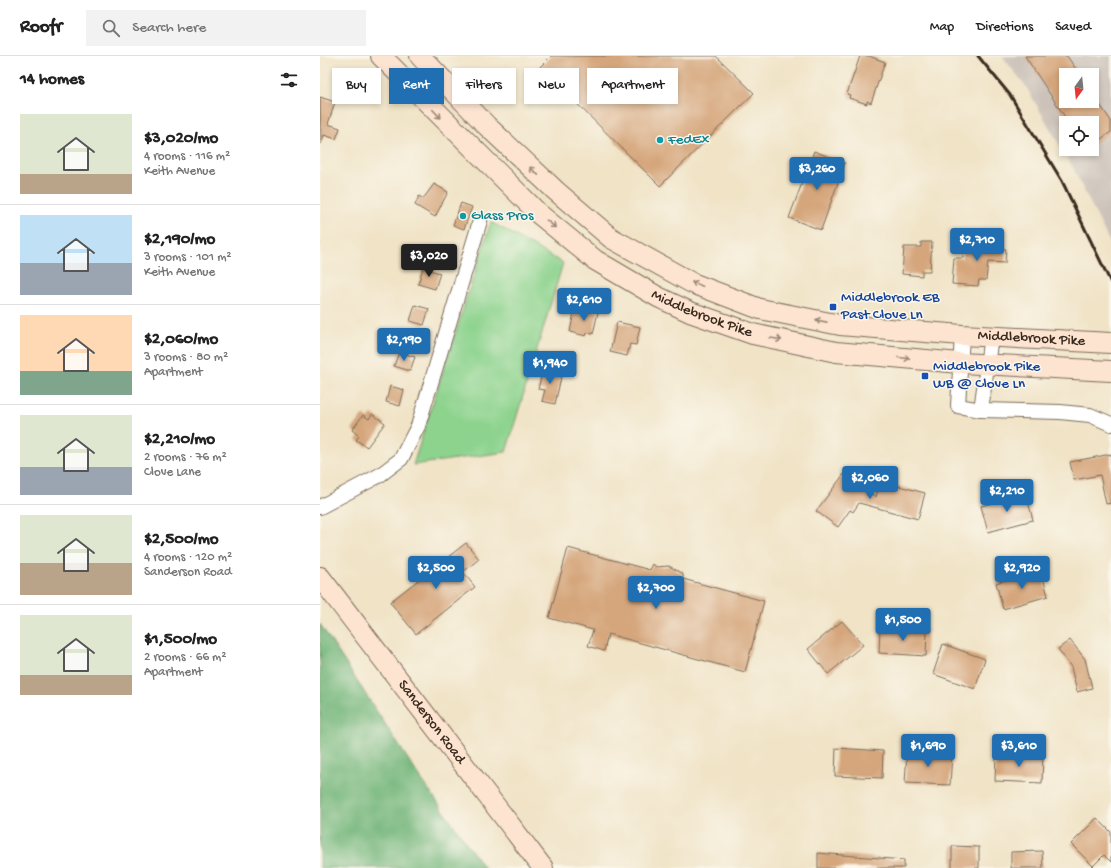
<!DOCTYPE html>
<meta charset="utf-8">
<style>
body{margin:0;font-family:"Gochi Hand",sans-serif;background:#f2f2f2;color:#222;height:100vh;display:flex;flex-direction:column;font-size:15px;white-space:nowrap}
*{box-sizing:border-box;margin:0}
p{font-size:13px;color:#767676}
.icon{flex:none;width:22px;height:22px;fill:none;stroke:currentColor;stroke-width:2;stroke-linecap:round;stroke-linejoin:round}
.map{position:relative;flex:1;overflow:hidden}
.panel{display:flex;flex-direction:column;background:#fff;width:320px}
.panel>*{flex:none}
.top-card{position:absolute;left:12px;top:12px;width:380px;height:36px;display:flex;gap:8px}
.needle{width:26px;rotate:195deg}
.buttons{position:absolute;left:739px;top:12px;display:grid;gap:8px}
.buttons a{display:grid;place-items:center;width:40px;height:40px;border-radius:0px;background:#fff;box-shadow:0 2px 6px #0003;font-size:20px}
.price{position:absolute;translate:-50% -34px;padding:0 9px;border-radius:4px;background:#1f6fb2;color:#fff;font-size:13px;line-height:26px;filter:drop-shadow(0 1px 2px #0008)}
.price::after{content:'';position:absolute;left:50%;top:24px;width:12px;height:9px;margin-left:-6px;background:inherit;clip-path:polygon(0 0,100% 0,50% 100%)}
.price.selected{background:#222;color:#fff}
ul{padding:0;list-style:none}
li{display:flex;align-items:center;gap:12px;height:100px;padding:0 20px}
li+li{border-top:1px solid #e0e0e0}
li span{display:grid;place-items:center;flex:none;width:112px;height:80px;border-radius:0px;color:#555}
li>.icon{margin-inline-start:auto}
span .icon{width:48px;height:48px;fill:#fffc;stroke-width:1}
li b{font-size:17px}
h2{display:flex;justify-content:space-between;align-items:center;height:48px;padding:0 20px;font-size:17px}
.chip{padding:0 14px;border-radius:0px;background:#fff;box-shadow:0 2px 6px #0003;font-size:14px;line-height:36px}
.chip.selected{background:#1f6fb2;color:#fff}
header{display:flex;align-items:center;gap:24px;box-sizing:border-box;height:56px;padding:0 20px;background:#fff;border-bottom:1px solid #e0e0e0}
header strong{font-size:19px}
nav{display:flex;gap:22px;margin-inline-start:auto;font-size:14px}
.search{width:280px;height:36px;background:#f2f2f2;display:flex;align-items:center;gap:10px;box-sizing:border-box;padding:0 14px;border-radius:0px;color:#767676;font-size:15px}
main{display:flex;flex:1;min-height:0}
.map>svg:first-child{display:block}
.industrial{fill:#ccc2b9;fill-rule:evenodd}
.green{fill:#8dd38e;stroke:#647e56}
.forest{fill:#72b579;stroke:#56704c}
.building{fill:#d5a67c}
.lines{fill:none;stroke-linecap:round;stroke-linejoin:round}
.street-casing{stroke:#7a6b59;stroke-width:16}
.secondary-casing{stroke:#7a6b59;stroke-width:22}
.street{stroke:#fff;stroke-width:14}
.secondary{stroke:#fde4d1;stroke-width:20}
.rail{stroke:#3b2a1e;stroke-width:3}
.oneway{stroke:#9c8778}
.culture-dot{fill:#0f9aa8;stroke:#fbf7ec;stroke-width:1.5}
.transit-dot{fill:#1a4fb4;stroke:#fbf7ec;stroke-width:1.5}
.labels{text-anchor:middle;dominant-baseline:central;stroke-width:3;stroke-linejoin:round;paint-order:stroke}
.culture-label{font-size:15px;fill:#0d838f;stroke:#fbf7ec;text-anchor:start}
.transit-label{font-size:15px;fill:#164399;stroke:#fbf7ec;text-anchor:start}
.street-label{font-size:15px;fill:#3b2a1e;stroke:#fbf7ec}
</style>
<header>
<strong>Roofr</strong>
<div class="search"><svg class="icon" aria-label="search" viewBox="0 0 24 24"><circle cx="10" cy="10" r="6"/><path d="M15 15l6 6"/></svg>Search here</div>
<nav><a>Map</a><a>Directions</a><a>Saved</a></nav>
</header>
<main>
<section class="panel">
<h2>14 homes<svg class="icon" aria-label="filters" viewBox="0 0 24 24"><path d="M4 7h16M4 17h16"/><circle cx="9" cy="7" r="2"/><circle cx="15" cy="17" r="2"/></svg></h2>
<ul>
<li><span style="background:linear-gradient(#dfe7d0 75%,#b9a48a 0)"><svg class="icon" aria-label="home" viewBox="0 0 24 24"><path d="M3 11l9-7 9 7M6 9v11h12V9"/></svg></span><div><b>$3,020/mo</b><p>4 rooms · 116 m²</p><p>Keith Avenue</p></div></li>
<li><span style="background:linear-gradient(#bfe0f5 60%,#9aa5b1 0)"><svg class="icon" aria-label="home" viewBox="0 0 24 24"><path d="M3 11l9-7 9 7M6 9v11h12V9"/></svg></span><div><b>$2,190/mo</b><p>3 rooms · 101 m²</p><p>Keith Avenue</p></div></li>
<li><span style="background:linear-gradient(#ffd9b3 70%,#7fa58c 0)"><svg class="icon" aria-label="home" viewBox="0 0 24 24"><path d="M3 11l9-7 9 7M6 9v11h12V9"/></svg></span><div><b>$2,060/mo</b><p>3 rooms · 80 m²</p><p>Apartment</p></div></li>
<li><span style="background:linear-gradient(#dfe7d0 65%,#9aa5b1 0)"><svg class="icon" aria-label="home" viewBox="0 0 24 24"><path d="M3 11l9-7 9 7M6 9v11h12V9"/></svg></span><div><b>$2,210/mo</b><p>2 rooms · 76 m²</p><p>Clove Lane</p></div></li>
<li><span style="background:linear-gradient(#dfe7d0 60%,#b9a48a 0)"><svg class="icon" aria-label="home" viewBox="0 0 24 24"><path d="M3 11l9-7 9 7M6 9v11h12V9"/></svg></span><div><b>$2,500/mo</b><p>4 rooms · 120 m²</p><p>Sanderson Road</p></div></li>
<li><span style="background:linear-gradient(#dfe7d0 75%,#b9a48a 0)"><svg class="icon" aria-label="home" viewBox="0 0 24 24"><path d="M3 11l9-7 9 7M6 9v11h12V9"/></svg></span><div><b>$1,500/mo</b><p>2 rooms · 66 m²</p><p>Apartment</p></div></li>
</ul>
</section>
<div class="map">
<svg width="791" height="812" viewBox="0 0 791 812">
<rect width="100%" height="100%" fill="#fbf7ec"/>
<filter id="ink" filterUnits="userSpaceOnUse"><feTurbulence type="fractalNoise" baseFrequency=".025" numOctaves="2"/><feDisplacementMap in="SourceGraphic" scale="8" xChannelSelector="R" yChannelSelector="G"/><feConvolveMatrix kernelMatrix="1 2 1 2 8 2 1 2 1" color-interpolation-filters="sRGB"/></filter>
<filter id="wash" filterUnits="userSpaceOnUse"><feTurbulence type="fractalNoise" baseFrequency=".012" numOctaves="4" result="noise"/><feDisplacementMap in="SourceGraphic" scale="16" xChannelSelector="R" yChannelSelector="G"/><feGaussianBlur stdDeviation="0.9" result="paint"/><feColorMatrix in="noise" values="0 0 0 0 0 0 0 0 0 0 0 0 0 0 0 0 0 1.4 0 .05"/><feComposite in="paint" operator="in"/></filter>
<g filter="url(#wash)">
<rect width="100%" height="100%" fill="#f0e3c6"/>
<path class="industrial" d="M682,0H791V189L753,112L705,29ZM746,19H772V45H746ZM746,67H772V93H746Z"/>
<path class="green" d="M171,166L243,207L186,396L93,409Z"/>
<path class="forest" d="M0,568L95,714L164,812H0Z"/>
<g id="blocks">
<g class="building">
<path d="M231,0H396L434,37L340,130L220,11Z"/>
<path d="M540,0H549L565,6L551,47L547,45V48L529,42L530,39L527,38Z"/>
<path d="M705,0H747L760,19H746V45H772V37L791,65V76L772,89V67H749Z"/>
<path d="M0,41L15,46L8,68L20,72L16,83L4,79L1,88Z"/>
<path d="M494,95L525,107L501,174L469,162Z"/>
<path d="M114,128L128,136L115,161L95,149L99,140L103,143Z"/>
<path d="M141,147L152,151L144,173L133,169Z"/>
<path d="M659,180L673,181L672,192L686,193L685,207L668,206L666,224H659L658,230L632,228L634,202H643L644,190L658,191Z"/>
<path d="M601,186H612L610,215H602V220L582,218L584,191H601Z"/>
<path d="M103,212L120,217L115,233L98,228Z"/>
<path d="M95,249L109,253L104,269L90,265Z"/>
<path d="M255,251L278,256L273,278L267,277L266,280L250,276Z"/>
<path d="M297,266L320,271L316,289L310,288L307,300L290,296Z"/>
<path d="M79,296L95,301L90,315L74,310Z"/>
<path d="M223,313L242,317L235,348L222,345L225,334L218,333Z"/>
<path d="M70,330L84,334L80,350L66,346Z"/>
<path d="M52,358L65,367L47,391L36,384L39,380L32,374L43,359L49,363Z"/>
<path d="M791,398V447L786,448L780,419L754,424L750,406Z"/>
<path d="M524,418L556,441L560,425L605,437L598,463L539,447L533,456L530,454L518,471L496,455Z"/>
<path d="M706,438L713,464L668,476L661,450Z"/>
<path d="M146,487L159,503L143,516L155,531L96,578L70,546Z"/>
<path d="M248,492L330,514L333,508L336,511L349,510L363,518V523L444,545L425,616L288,578L284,595L268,590L273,574L229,562Z"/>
<path d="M721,514L728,540L683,553L676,527Z"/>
<path d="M522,565L543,589L508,618L488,593Z"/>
<path d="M560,571L607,574L606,600L559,597Z"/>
<path d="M750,584L765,603L772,632L757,636L751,611L738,593Z"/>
<path d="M623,588L665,603L655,633L613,618Z"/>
<path d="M516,692L563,695L562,722L515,720Z"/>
<path d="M587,695L632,698L630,729L585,727Z"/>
<path d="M676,698L723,700L722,727L675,725Z"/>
<path d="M777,762L791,776V806L784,799L773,810L751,788Z"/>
<path d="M632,790L659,791V812H632Z"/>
<path d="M722,795L723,812H691V796Z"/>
<path d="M498,797L584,804V812H498Z"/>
</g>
</g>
</g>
<g filter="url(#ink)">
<use href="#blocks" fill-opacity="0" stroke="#7a6b59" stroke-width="1"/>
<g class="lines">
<g class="street-casing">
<g id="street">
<path d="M642,279L638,350L661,354L740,356L770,359L791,368"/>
<path d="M661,354L671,280"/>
<path d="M0,451L60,419L81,403L98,370L160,165"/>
</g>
</g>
<g class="secondary-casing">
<g id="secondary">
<path id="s1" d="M61,0L219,158L275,204L338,241L370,256L433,278L516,296L640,307L791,315"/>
<path id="s2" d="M100,0L167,70L236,135L291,182L372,227L440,253L520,269L642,279L791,287"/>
<path id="s3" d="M0,521L223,812"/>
</g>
</g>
<use href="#street" class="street"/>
<use href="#secondary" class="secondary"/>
<path class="rail" d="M658,0L690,39L742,125L791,227"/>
</g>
<defs><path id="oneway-shaft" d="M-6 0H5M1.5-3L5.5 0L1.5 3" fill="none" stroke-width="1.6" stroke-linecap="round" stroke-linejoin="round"/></defs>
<g class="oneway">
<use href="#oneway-shaft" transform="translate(117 58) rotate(46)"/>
<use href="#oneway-shaft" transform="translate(214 115) rotate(-137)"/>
<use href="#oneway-shaft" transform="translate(231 168) rotate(40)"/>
<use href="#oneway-shaft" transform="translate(377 228) rotate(-157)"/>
<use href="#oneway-shaft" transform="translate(501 265) rotate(-169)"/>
<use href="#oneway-shaft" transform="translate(456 283) rotate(12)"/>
<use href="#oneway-shaft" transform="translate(584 302) rotate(5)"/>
</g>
</g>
<g class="culture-dot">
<circle cx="340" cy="84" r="4"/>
<circle cx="143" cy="160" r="4"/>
</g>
<g class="transit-dot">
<rect x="509" y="247" width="8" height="8" rx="2"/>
<rect x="601" y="316" width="8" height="8" rx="2"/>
</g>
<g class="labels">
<g class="culture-label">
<text x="348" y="84">FedEx</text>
<text x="151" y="160">Glass Pros</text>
</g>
<g class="transit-label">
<text x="521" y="242">Middlebrook EB<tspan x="521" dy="17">Past Clove Ln</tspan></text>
<text x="613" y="311">Middlebrook Pike<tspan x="613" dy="17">WB @ Clove Ln</tspan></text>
</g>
<g class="street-label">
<text stroke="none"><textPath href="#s1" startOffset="416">Middlebrook Pike</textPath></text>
<text stroke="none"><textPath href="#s2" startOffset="703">Middlebrook Pike</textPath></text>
<text stroke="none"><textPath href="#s3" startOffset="183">Sanderson Road</textPath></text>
</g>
</g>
</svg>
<div class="buttons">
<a><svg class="needle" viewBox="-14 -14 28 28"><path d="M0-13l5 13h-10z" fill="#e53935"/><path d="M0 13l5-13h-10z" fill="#767676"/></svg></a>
<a><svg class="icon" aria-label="locate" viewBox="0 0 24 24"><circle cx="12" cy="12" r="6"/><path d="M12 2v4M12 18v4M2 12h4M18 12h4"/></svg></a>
</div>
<b class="price" style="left:497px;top:135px">$3,260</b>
<b class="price" style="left:657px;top:206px">$2,710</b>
<b class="price selected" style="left:109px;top:222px">$3,020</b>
<b class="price" style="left:264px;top:266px">$2,610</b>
<b class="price" style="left:84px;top:306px">$2,190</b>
<b class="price" style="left:230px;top:329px">$1,940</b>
<b class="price" style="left:550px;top:444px">$2,060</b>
<b class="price" style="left:687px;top:457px">$2,210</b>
<b class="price" style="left:116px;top:534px">$2,500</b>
<b class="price" style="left:702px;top:534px">$2,920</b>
<b class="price" style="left:336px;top:554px">$2,700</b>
<b class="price" style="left:583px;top:586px">$1,500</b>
<b class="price" style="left:608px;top:712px">$1,690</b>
<b class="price" style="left:699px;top:712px">$3,610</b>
<div class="top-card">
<a class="chip">Buy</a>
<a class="chip selected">Rent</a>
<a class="chip">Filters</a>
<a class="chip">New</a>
<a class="chip">Apartment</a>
</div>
</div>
</main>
